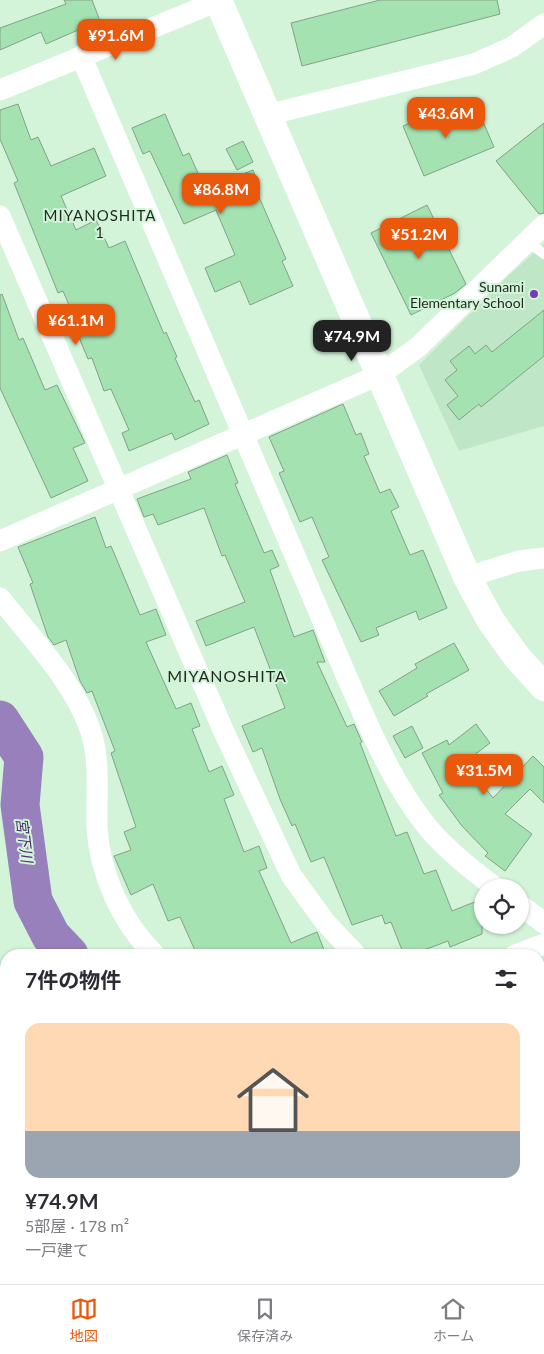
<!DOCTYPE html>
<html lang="ja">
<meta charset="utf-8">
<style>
body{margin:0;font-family:Lato,"Noto Sans JP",sans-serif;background:#f7f7f7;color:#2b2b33;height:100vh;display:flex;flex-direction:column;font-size:19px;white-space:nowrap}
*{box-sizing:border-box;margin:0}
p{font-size:16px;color:#7c7c81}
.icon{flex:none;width:28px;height:28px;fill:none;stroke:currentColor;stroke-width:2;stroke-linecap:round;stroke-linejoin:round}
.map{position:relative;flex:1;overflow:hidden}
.drawer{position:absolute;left:0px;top:949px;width:545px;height:336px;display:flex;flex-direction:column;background:#fff;border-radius:20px 20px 0 0;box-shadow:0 1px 4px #0004}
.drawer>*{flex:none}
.tools{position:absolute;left:474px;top:879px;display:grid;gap:10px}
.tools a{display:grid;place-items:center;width:55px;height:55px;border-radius:50%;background:#fff;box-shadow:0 1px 4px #0004;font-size:25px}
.price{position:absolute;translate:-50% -42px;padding:0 11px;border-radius:10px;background:#ea580c;color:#fff;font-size:16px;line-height:32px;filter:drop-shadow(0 1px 2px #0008)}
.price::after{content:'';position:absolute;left:50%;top:30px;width:15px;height:11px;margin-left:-8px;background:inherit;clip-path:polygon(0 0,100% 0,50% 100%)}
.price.active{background:#222;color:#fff}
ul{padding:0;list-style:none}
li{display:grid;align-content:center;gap:10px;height:265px;padding:0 25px}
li+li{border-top:1px solid #e1e1e2}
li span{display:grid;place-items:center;height:155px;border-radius:15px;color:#555}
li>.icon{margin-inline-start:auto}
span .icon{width:90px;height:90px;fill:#fffc;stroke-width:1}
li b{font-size:21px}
h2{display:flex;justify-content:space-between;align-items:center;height:60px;padding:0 25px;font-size:21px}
.tab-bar{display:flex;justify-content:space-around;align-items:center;height:70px;border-top:1px solid #e1e1e2;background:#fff;font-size:14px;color:#7c7c81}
.tab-bar a{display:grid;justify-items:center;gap:2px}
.tab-bar .active{color:#ea580c}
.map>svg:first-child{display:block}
.built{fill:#c0e6c8}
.forest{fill:url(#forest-firs)}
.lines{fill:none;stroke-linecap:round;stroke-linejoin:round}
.river{stroke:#9880bc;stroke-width:39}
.building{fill:#a5e2b2;stroke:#83a188}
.lane{stroke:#fff;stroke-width:10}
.street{stroke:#fff;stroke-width:21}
.secondary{stroke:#fff;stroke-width:28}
.poi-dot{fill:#743bb2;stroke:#d3f4d9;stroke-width:2}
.labels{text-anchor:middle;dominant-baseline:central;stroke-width:4;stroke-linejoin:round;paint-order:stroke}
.poi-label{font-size:14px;fill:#1d291f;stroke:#d3f4d9;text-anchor:end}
.neighbourhood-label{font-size:15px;letter-spacing:1px;fill:#1d291f;stroke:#d3f4d9}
.water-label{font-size:15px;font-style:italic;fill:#4c2b73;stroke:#d3f4d9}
.quarter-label{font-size:16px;letter-spacing:1px;fill:#1d291f;stroke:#d3f4d9}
</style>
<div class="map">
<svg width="544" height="1284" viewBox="0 0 544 1284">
<defs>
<pattern id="forest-firs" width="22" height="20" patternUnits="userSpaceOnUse" patternTransform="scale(1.25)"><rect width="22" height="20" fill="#d5c5f0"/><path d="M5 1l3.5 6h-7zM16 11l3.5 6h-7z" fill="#b6a9cd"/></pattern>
</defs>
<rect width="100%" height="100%" fill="#d3f4d9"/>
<path class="built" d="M544,244V426L459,451L419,365L507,277Z"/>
<g class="forest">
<path d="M0,970L6,987V1279H212L218,1284H0Z"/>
<path d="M262,1279H384L375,1284H258Z"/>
</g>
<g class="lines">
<g class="river">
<path d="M0,720L24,757L20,805L33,901L51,936L69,955"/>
<path d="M539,1107L544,1108"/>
</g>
</g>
<g class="building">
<path d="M64,0H92L105,34L83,43L78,30L46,44L41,32L0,50V28L66,4Z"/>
<path d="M380,0H497L500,14L302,66L291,23Z"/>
<path d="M462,101L473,128L484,124L494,147L424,176L403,126Z"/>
<path d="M18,104L31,140L38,137L51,166L94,148L106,176L61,196L76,230L96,220L109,248L125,241L164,334L166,332L177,357L175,358L195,402L199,400L209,424L175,440L172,433L129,451L122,433L129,430L111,389L104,391L92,358L88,359L78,335L81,333L63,291L58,293L14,183L18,181L0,139V110Z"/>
<path d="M165,114L183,156L189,153L205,189L253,170L260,188L256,190L286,259L282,261L293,286L250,305L240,281L215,292L205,268L235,255L216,210L184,224L150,151L143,154L132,128Z"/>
<path d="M544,123V213L539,214L496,161Z"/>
<path d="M243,141L253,162L237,170L226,149Z"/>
<path d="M427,205L466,284L455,293L411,315L371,233Z"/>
<path d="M2,294L19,340L23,338L45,390L57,385L85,443L73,448L88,481L51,498L0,388V295Z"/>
<path d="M544,310V356L481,407L479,404L459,420L447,405L458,396L445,380L457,370L450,361L469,346L475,354L486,345L492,352Z"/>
<path d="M343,404L356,435L361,433L369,454L364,456L380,493L390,489L399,507L391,511L410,555L423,550L447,608L419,620L416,611L376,628L379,635L361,642L322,560L329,557L312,517L300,522L279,473L284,471L269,437Z"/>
<path d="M227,455L238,483L235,484L264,553L272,550L279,566L270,570L294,637L313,630L325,662H317L347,727L354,724L362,742L360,743L396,836L407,832L424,874L436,870L452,911L482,899V934L450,947L448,941L411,955H404L391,922L385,924L382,915L352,925L324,857L311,862L295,824L292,826L280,799L262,748L253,752L242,726L285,708L254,627L206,646L196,621L245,602L225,555L222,556L204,508L158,525L153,514L144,517L137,499L191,479L188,472Z"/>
<path d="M95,517L106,548L111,546L140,615L156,609L166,635L146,642L176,709L191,703L200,726L192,729L209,772L222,766L234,795L224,799L244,852L259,846L267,868L259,871L291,943L317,932L326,955H197L180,917L168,921L153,884L131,895L114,856L131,850L124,832L136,827L111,753L115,751L92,691L87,693L80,681L66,640L54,645L48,637L30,584L33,583L18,547Z"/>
<path d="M454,643L469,670L426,694L428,696L394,716L379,691L417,668L415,664Z"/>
<path d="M476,724L490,743L465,762L493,798L533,756L544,767V803L530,789L505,814L532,834L505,871L485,856L488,853L462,826L439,795L443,793L422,753L447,740L449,745Z"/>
<path d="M412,726L423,748L405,758L393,736Z"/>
</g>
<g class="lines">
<g class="lane">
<path d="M527,241L544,254"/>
<path d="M450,1279L452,1284"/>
</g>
<g class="street">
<path d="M81,56L346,675C369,727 390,779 425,824C442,846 473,871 496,888"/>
<path d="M0,90L218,1"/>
<path d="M267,115L474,64L512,47L544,24"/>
<path d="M0,216L224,732L291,875L325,922L356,955"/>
<path d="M0,541L381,374L418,347L544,225"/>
<path d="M467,577L519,561L544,558"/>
<path d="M0,598C32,639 72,679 90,729C101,761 96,793 97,826C99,873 122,923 155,955"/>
<path d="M520,905L544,923"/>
<path d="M515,955L544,944"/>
</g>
<path class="secondary" d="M218,0L467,577L491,621L517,657L544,687"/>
</g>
<circle class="poi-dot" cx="534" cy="294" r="5"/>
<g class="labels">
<g class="poi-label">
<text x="524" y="286">Sunami<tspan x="524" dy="16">Elementary School</tspan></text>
</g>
<g class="neighbourhood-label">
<text x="100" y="215">MIYANOSHITA<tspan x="100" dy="17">1</tspan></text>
</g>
<g class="water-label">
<text transform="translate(25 840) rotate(83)">宮下川</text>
</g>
<g class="quarter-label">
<text x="227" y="675">MIYANOSHITA</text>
</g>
</g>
</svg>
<div class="tools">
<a><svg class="icon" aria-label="locate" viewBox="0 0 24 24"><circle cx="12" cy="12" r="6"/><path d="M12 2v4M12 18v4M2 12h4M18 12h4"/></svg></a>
</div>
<b class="price" style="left:116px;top:61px">¥91.6M</b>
<b class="price" style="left:446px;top:139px">¥43.6M</b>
<b class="price" style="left:221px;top:215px">¥86.8M</b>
<b class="price" style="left:419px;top:260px">¥51.2M</b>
<b class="price" style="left:76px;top:346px">¥61.1M</b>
<b class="price active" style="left:352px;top:362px">¥74.9M</b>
<b class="price" style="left:484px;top:796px">¥31.5M</b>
<section class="drawer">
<h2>7件の物件<svg class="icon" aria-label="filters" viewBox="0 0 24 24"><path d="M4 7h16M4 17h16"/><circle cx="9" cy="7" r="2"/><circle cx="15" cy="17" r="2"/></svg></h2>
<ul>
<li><span style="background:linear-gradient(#ffd9b3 70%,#9aa5b1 0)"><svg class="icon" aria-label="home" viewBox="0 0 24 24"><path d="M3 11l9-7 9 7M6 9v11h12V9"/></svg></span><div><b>¥74.9M</b><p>5部屋 · 178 m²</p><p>一戸建て</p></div></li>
</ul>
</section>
</div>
<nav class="tab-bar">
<a class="active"><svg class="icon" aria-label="map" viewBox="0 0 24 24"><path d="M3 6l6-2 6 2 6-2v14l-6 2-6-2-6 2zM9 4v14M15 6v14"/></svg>地図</a>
<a><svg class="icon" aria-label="saved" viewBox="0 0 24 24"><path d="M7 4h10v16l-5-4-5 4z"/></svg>保存済み</a>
<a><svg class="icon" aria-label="home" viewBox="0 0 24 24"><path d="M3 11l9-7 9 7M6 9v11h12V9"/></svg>ホーム</a>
</nav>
